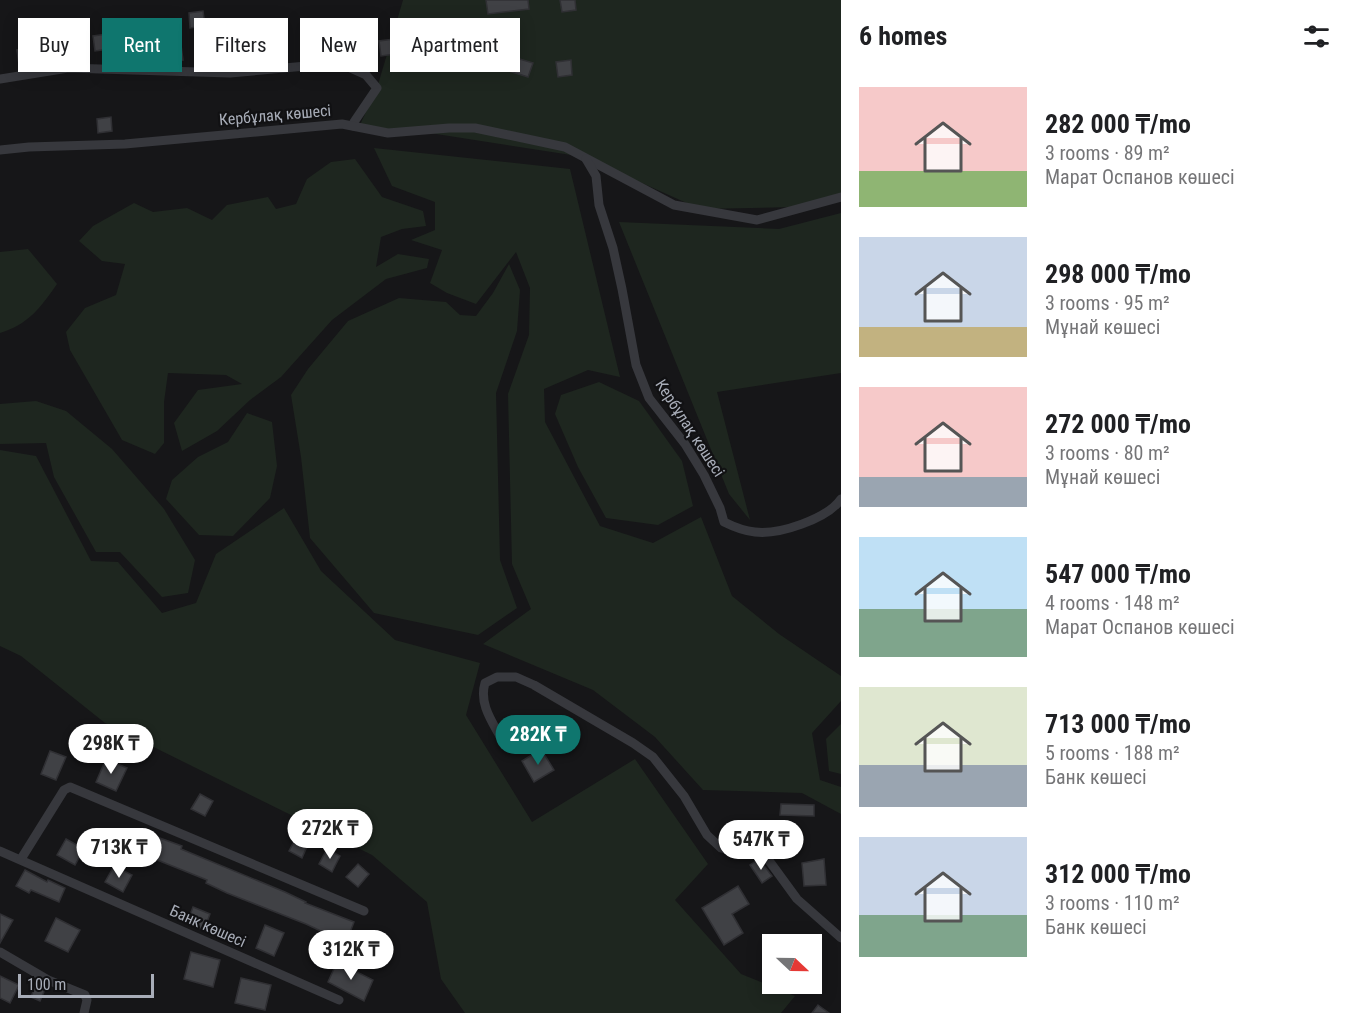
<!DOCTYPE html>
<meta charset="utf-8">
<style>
body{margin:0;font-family:"Roboto Condensed",sans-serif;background:#f2f2f2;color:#202124;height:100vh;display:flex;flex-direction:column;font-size:22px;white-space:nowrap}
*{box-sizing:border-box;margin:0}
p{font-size:20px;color:#757577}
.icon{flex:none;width:33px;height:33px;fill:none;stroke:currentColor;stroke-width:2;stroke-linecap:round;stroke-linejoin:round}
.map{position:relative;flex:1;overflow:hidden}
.side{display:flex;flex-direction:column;background:#fff;width:510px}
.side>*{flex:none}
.banner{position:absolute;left:18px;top:18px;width:570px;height:54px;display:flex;gap:12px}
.needle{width:39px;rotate:112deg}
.tools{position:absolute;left:762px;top:934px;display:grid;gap:12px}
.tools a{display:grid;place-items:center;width:60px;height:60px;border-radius:0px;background:#fff;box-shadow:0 3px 15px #0003;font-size:30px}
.scale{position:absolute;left:18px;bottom:15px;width:136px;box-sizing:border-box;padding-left:6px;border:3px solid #a8adb8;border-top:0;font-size:16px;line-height:21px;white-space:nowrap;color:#a8adb8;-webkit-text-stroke:4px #111113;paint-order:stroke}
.price{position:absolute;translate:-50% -51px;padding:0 14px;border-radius:21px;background:#fff;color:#222;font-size:20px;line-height:39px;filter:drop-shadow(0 2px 3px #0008)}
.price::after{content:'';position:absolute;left:50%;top:36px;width:18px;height:14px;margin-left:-9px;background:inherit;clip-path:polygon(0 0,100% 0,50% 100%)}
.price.on{background:#0f766e;color:#fff}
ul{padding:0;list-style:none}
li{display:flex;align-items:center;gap:18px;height:150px;padding:0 18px}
li span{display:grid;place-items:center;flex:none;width:168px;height:120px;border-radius:0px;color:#555}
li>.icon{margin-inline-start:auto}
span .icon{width:72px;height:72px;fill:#fffc;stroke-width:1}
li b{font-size:26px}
h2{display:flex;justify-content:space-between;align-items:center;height:72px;padding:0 18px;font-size:26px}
.chip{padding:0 21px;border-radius:0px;background:#fff;box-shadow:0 3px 15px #0003;font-size:21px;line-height:54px}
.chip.on{background:#0f766e;color:#fff}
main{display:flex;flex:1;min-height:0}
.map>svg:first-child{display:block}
.green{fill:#1e261f}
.building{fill:#404145;stroke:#303034;stroke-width:1.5}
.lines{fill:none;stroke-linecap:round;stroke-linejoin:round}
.minor{stroke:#37383d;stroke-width:9}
.labels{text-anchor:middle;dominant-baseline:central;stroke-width:4.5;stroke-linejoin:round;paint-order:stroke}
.street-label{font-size:16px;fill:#a8adb8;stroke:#111113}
</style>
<main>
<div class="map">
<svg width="841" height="1013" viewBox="0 0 841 1013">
<rect width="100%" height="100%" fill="#161618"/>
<g class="green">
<path d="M403,0H841V195L794,207L700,209L584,157L417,131L359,127L377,88Z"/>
<path d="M374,148L570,169L620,377L588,370L544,389L545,422L600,526L653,543L701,517L732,596L779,634L841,676V701L812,733L820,780L841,787V814L802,793L703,790L655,737L593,690L483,644L531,609L512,564L508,394L529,335L530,288L516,252L476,304L447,293L430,283L442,250L411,240L435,230V202L392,186Z"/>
<path d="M355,159L382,197L423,211L426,226L402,229L381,237L376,267L398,254L429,259L427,268L386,279L332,320L281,377L250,400L217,431L182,451L174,423L198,390L242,384L226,375L168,373L164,402V443L155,454L122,440L70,350L66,332L85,308L116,295L125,264L102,261L79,241L93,226L134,203L153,212L187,208L212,220L227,205L268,197L276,209L296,204L307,179L331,162Z"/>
<path d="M841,213V373L717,392L750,520L729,494L619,222L779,229Z"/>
<path d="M28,249L57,284C40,308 29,324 0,333V252Z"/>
<path d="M509,264L520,290L517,331L496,393L500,560L517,608L478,635L374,613L310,538L301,457L291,395L308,369L348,321L399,298L446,302L460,315L476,316L493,293Z"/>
<path d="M599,382L639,401L682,461L693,506L658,525L606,518L578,467L555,414L561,395Z"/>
<path d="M36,401L66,411L112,449L164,509L195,560L188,593L162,597L120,552H96L54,477L46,443L0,444V404Z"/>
<path d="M247,413L272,422L277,466L270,498L233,536L199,535L166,499L172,480L198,457L228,442Z"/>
<path d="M0,450L36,456L91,561L118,562L162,613L196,603L216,554L284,508L321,571L395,640L480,663L466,715L532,822L635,759L708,864L675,900L741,974L795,996L781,1013H465L441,979L427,902L372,855L105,723L21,656L0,646Z"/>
<path d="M841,724V774L829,771L826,739Z"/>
</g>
<g class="building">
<path d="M486,0H528L529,9L488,14Z"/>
<path d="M560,0H575L576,10L562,12Z"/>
<path d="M203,11L205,26L190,28L189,13Z"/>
<path d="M364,31L366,46L351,48L349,33Z"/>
<path d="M266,32L268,47L227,51L225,36Z"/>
<path d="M107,34L109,49L95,51L93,36Z"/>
<path d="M154,37L156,52L141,54L139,39Z"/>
<path d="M394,39L396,54L381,56L379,41Z"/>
<path d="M429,44L431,59L416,61L414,46Z"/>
<path d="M181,45L183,60L169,62L167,47Z"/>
<path d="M32,48L33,63L19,65L17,50Z"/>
<path d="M457,50L458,54L485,51L487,66L472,67V64L444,67L442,52Z"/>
<path d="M503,54L533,63L528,77L499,68Z"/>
<path d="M571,60L572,75L558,77L556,62Z"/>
<path d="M111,117L112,131L98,133L97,119Z"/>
<path d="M541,749L554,770L534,782L522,761Z"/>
<path d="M50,751L66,757L56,780L41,774Z"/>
<path d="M106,759L127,768L116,791L96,782Z"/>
<path d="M200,794L213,801L205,816L191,809Z"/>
<path d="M781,804L814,805V816L780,815Z"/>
<path d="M783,829L794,845L779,856L767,839Z"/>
<path d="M143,832L182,846L181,849L285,892L306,902L305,903L354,922L346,943L306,924L227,893L206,883L207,880L135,851Z"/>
<path d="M297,836L309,842L302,858L289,851Z"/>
<path d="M66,839L84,849L75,865L57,855Z"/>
<path d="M327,849L340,856L332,872L319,864Z"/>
<path d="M759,859L772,876L762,883L750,865Z"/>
<path d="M824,859L826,885L804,886L802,863Z"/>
<path d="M358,864L369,874L358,887L346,877Z"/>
<path d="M114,866L132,875L123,892L105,882Z"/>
<path d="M25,870L47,882L48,880L65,888L59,902L31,890L29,893L16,886Z"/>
<path d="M738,886L749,904L732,914L743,933L724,945L702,908Z"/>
<path d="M193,907L210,914L204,930L187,923Z"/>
<path d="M0,914L13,920L0,943Z"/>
<path d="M56,918L80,930L68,952L45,941Z"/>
<path d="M265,925L284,933L274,956L256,948Z"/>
<path d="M376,931L386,950L371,959L360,940Z"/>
<path d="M191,952L220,960L213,987L184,979Z"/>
<path d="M337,962L373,980L364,1001L328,982Z"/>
<path d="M0,976L19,985L10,1003L0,998Z"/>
<path d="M241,978L271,985L265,1010L235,1003Z"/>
<path d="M37,981L46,987L40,1001L31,997Z"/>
<path d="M818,1005L829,1013H812Z"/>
</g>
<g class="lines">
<g class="minor">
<path d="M0,79L68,68L230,73L339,63L366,75L377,88L354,122L353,126"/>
<path d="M0,150L29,147L125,144L342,124L388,133L449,128H475L565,147L674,205L757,220L841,197"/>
<path d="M586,159L596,176L599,205L613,248L622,289L636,365L649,398L685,444L704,475L720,508L724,522C734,527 744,531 755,532C779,535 827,519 841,499"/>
<path d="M501,738C491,720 479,703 485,683L497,677H516L534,685L633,743L653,757L684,796L707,835L721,848L733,851L750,842L759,847L797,899L841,938"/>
<path d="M0,851L339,1000"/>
<path d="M21,859L64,790L70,787L364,911"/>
<path d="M0,952L48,980L85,995L87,1000L84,1013"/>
</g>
</g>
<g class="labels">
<g class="street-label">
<text transform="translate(275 115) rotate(-5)">Кербұлақ көшесі</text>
<text transform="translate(690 428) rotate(57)">Кербұлақ көшесі</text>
<text transform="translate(208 926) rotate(24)">Банк көшесі</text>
</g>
</g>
</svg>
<div class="tools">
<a><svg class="needle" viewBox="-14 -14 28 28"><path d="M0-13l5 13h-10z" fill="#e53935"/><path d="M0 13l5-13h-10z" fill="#757577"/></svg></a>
</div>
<div class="scale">100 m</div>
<b class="price on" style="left:538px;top:766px">282K ₸</b>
<b class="price" style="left:111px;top:775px">298K ₸</b>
<b class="price" style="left:330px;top:860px">272K ₸</b>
<b class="price" style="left:761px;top:871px">547K ₸</b>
<b class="price" style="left:119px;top:879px">713K ₸</b>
<b class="price" style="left:351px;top:981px">312K ₸</b>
<div class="banner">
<a class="chip">Buy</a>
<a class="chip on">Rent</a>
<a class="chip">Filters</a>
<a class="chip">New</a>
<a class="chip">Apartment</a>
</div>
</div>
<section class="side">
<h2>6 homes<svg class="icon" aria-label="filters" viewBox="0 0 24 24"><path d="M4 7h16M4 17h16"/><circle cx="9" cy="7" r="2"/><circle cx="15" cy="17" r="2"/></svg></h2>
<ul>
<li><span style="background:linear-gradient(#f6c9c9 70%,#8fb573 0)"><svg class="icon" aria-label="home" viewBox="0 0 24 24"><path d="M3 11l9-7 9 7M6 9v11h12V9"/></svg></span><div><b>282 000 ₸/mo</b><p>3 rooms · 89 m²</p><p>Марат Оспанов көшесі</p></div></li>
<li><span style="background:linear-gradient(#c9d6e8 75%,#c2b280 0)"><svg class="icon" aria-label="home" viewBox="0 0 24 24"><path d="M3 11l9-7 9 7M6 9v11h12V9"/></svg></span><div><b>298 000 ₸/mo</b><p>3 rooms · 95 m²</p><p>Мұнай көшесі</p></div></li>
<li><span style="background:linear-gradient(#f6c9c9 75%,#9aa5b1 0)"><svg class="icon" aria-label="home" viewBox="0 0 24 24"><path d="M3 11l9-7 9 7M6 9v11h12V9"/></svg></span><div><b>272 000 ₸/mo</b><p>3 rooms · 80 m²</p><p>Мұнай көшесі</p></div></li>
<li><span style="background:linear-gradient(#bfe0f5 60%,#7fa58c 0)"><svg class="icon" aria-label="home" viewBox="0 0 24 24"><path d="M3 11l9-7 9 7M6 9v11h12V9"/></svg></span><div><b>547 000 ₸/mo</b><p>4 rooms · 148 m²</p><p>Марат Оспанов көшесі</p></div></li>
<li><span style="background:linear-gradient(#dfe7d0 65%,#9aa5b1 0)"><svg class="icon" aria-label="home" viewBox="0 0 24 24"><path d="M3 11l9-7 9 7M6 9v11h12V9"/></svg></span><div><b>713 000 ₸/mo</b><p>5 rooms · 188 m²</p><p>Банк көшесі</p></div></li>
<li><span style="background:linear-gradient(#c9d6e8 65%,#7fa58c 0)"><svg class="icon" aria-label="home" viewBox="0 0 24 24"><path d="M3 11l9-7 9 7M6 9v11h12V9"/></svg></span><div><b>312 000 ₸/mo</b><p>3 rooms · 110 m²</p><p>Банк көшесі</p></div></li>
</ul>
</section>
</main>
